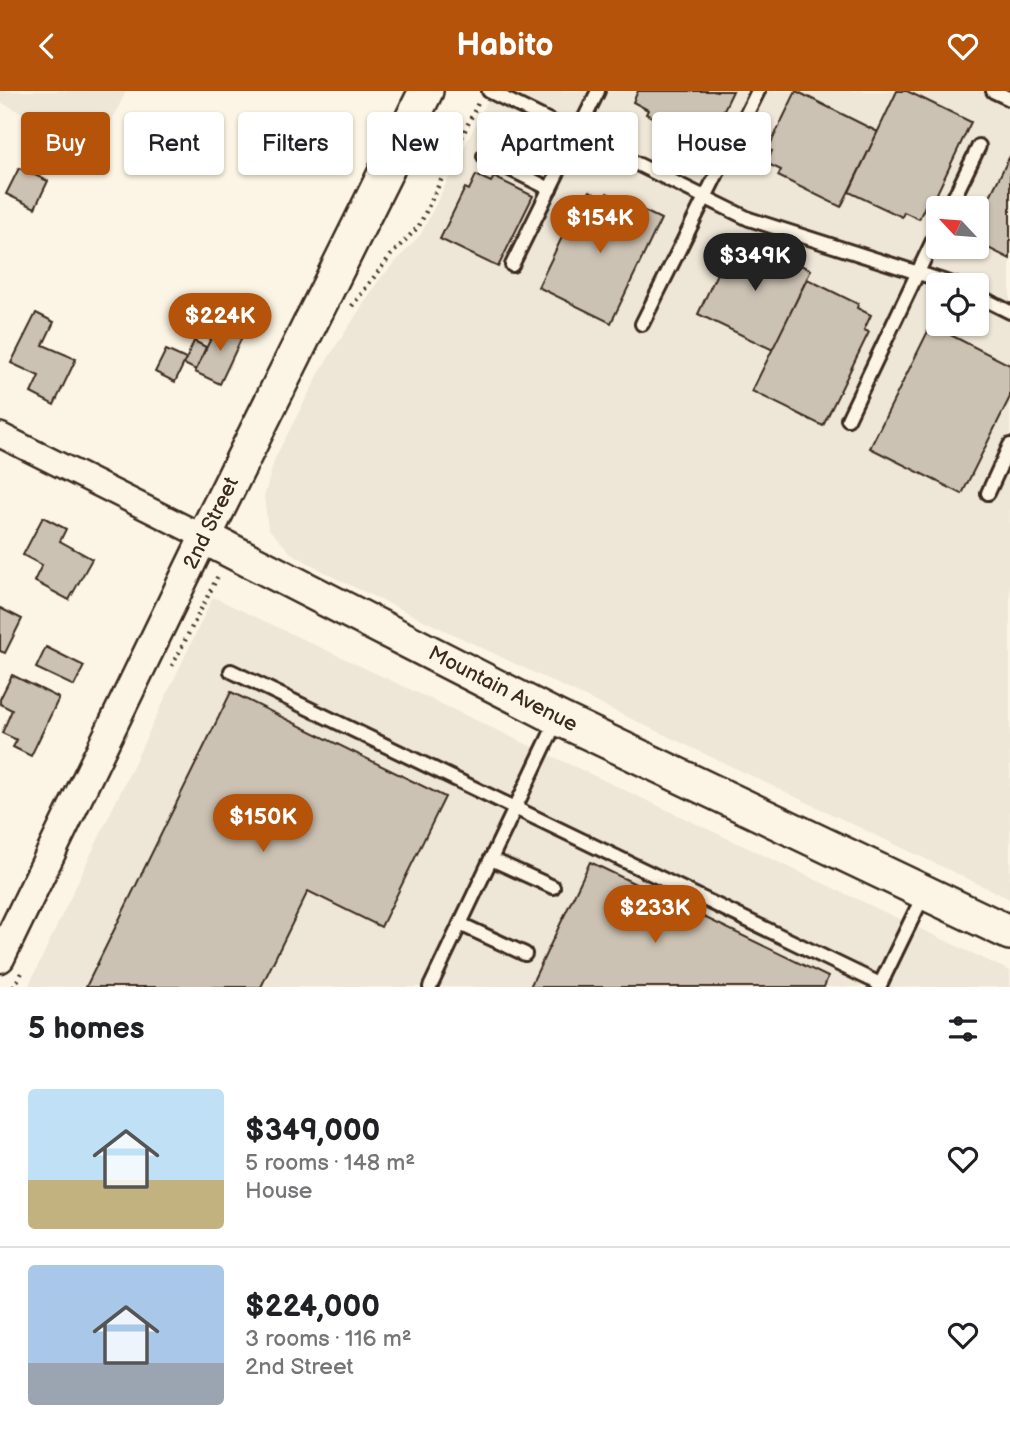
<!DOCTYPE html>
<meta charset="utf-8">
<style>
body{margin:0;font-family:"Balsamiq Sans",sans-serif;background:#f6f6f6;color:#202124;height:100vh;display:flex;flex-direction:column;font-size:26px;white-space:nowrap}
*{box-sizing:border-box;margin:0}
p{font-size:23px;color:#757577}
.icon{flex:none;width:38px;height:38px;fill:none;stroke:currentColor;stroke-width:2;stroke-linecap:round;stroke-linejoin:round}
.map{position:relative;height:896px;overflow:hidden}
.details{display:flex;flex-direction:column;background:#fff;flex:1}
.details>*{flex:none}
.hud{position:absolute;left:21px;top:21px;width:970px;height:63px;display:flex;gap:14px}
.needle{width:46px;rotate:296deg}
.fabs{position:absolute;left:926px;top:105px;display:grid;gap:14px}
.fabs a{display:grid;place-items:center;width:63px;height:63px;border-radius:7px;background:#fff;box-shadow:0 2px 5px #0004;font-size:35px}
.price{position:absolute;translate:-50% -60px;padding:0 16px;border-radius:24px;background:#b45309;color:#fff;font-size:23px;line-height:46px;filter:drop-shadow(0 2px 4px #0008)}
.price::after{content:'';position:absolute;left:50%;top:42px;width:21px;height:16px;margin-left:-10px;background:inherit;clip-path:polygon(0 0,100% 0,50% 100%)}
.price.on{background:#222;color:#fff}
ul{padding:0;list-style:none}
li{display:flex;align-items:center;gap:21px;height:175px;padding:0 28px}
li+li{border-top:2px solid #e0e0e0}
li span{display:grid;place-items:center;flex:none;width:196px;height:140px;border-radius:7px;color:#555}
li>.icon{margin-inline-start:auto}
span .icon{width:84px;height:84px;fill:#fffc;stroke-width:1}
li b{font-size:30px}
h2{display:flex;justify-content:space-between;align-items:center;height:84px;padding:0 28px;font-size:30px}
.pill{padding:0 24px;border-radius:7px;background:#fff;box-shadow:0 2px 5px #0004;font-size:24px;line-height:63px}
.pill.on{background:#b45309;color:#fff}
header{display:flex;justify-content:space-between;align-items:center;height:91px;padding:0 28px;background:#b45309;color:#fff;font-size:32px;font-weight:600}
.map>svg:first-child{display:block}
.built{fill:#eee6d6;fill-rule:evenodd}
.building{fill:#ccc2b3;stroke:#3b2a1e;stroke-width:2}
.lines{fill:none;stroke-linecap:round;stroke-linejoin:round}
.service-casing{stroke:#3b2a1e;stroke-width:18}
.minor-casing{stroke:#3b2a1e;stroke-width:28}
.tertiary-casing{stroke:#3b2a1e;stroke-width:33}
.secondary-casing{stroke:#3b2a1e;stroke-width:38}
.path{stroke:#3b2a1e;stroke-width:4.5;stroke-dasharray:2 5;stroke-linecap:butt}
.service{stroke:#fcf5e5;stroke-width:12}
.minor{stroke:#fcf5e5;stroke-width:23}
.tertiary{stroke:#fcf5e5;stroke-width:28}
.secondary{stroke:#fcf5e5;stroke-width:33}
.labels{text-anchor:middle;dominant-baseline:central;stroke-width:5;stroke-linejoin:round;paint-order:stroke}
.street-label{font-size:21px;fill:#3b2a1e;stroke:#fcf5e5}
</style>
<header><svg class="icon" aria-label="back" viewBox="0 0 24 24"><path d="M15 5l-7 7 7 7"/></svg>Habito<svg class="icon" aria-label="heart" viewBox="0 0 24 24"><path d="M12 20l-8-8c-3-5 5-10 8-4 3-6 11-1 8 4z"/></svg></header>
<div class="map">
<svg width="1010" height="896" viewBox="0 0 1010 896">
<rect width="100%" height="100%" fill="#fcf5e5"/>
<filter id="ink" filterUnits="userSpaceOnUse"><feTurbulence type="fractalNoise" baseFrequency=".0143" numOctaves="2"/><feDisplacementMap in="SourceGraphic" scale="14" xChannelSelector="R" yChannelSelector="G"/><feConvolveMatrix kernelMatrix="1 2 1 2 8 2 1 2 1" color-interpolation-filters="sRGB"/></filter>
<g filter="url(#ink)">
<g class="built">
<path d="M0,0H126L98,59L0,11Z"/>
<path d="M492,0H1010V808L337,488L291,462L268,437L264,406L275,367L323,275L353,229L379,189L421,143ZM938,117H976V156H938ZM938,194H976V233H938Z"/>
<path d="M213,506L1010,880V896H28Z"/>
</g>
<g class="building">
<path d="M638,0H733L707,54L646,23L648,19L633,11Z"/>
<path d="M796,0L878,41L841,116L778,85L781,79L766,72L772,60L768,58Z"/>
<path d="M897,0H907L971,31L930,117L925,115L919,128L904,121L902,126L849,101Z"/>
<path d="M1010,65V168L976,151V133Z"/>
<path d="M19,77L48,90L35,117L6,103Z"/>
<path d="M476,84L491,91L494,86L533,105L498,176L440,148L465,97L469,99Z"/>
<path d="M590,100L604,108L607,102L661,128L611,232L538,196L578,113L582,115Z"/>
<path d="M738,149L753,156L755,152L811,179L773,259L698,223L727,161L731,163Z"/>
<path d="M807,188L858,213L857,217L871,224L864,239L869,241L823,335L752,300Z"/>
<path d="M36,222L54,231L43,254L76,268L54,314L31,302L39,285L11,272Z"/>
<path d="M219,230L244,242L220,293L195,281Z"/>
<path d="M931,234L1010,274V306L962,403L870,357Z"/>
<path d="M194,250L206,256L196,279L184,273Z"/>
<path d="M166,259L186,268L175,291L155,281Z"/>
<path d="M43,426L66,438L60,450L92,468L69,509L34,490L42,474L23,464Z"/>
<path d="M0,517L22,528L5,562L0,560Z"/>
<path d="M46,556L84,575L74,595L36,577Z"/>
<path d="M12,584L59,607L31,665L13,656L17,649L2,642L12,619L0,613V608Z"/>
<path d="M231,601L445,706L381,836L308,800L261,896H86Z"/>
<path d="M590,771L828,886L824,896H530Z"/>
</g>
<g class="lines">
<g class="service-casing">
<g id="service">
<path d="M489,0L749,128L956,194"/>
<path d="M993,0L1010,8"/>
<path d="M484,65L550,98"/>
<path d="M949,117L979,55"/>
<path d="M512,174L598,0"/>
<path d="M976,204L1010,221"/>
<path d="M642,233L758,0"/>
<path d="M848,328L938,139"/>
<path d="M988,402L1010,354"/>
<path d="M231,580L880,893"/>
<path d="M491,768L553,796"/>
<path d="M460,833L525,863"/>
<path d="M430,896L558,627"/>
<path d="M879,896L925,801"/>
</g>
</g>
<g class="minor-casing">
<path id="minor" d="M0,344L204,446"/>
</g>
<g class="tertiary-casing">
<path id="tertiary" d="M0,867L204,446"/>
</g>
<g class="secondary-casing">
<path id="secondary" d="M426,0L204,446L558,627L1010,842"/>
</g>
<g class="path">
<path d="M352,215L391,164L419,135L479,10"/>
<path d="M172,575L219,483"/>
<path d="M14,896L22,881"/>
</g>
<use href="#service" class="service"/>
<use href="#minor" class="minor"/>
<use href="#tertiary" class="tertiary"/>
<use href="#secondary" class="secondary"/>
</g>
</g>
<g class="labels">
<g class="street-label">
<text transform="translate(211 432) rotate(-64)">2nd Street</text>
<text transform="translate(503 598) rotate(27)">Mountain Avenue</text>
</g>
</g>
</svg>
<div class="fabs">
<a><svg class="needle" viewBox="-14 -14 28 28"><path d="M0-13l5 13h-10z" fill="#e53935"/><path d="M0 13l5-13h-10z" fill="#757577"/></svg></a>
<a><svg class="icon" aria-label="locate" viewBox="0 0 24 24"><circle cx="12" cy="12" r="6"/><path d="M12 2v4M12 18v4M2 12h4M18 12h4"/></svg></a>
</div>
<b class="price" style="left:600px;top:164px">$154K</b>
<b class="price on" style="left:755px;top:202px">$349K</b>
<b class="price" style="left:220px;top:262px">$224K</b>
<b class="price" style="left:263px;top:763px">$150K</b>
<b class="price" style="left:655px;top:854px">$233K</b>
<div class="hud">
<a class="pill on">Buy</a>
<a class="pill">Rent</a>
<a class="pill">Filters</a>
<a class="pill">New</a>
<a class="pill">Apartment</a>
<a class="pill">House</a>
</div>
</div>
<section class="details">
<h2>5 homes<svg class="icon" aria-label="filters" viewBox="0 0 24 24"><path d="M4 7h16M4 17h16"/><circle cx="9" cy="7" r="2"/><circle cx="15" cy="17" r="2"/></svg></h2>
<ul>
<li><span style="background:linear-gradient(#bfe0f5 65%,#c2b280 0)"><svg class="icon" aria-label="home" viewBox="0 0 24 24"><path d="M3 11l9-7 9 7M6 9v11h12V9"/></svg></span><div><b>$349,000</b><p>5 rooms · 148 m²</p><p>House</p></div><svg class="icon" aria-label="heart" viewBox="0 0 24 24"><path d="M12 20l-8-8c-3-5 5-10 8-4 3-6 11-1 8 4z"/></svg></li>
<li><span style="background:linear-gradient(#a9c7e8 70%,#9aa5b1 0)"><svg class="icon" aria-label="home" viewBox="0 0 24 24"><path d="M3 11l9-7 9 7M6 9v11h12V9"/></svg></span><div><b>$224,000</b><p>3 rooms · 116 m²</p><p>2nd Street</p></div><svg class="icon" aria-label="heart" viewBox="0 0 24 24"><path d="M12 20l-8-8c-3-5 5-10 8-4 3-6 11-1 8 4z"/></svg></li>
</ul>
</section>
